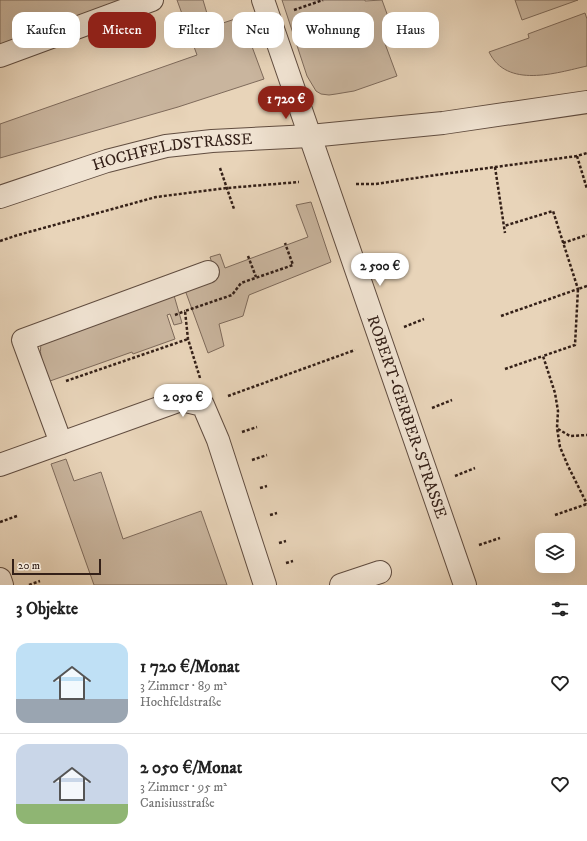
<!DOCTYPE html>
<html lang="de">
<meta charset="utf-8">
<style>
body{margin:0;font-family:"IM FELL DW Pica",serif;background:#f2f2f2;color:#222;height:100vh;display:flex;flex-direction:column;font-size:15px;white-space:nowrap}
*{box-sizing:border-box;margin:0}
p{font-size:13px;color:#767676}
.icon{flex:none;width:22px;height:22px;fill:none;stroke:currentColor;stroke-width:2;stroke-linecap:round;stroke-linejoin:round}
.map{position:relative;height:585px;overflow:hidden}
.drawer{display:flex;flex-direction:column;background:#fff;flex:1}
.drawer>*{flex:none}
.hud{position:absolute;left:12px;top:12px;width:563px;height:36px;display:flex;gap:8px}
.tools{position:absolute;left:535px;top:533px;display:grid;gap:8px}
.tools a{display:grid;place-items:center;width:40px;height:40px;border-radius:8px;background:#fff;box-shadow:0 4px 16px #0002;font-size:20px}
.scale{position:absolute;left:12px;bottom:10px;width:89px;box-sizing:border-box;padding-left:4px;border:2px solid #342018;border-top:0;font-size:11px;line-height:14px;white-space:nowrap;color:#342018;-webkit-text-stroke:3px #f0e3d2;paint-order:stroke}
.price{position:absolute;translate:-50% -34px;padding:0 9px;border-radius:14px;background:#fff;color:#222;font-size:13px;line-height:26px;filter:drop-shadow(0 1px 2px #0008)}
.price::after{content:'';position:absolute;left:50%;top:24px;width:12px;height:9px;margin-left:-6px;background:inherit;clip-path:polygon(0 0,100% 0,50% 100%)}
.price.active{background:#8f2418;color:#fff}
ul{padding:0;list-style:none}
li{display:flex;align-items:center;gap:12px;height:100px;padding:0 16px}
li+li{border-top:1px solid #e0e0e0}
li span{display:grid;place-items:center;flex:none;width:112px;height:80px;border-radius:12px;color:#555}
li>.icon{margin-inline-start:auto}
span .icon{width:48px;height:48px;fill:#fffc;stroke-width:1}
li b{font-size:17px}
h2{display:flex;justify-content:space-between;align-items:center;height:48px;padding:0 16px;font-size:17px}
.chip{padding:0 14px;border-radius:12px;background:#fff;box-shadow:0 4px 16px #0002;font-size:14px;line-height:36px}
.chip.active{background:#8f2418;color:#fff}
.map>svg:first-child{display:block}
.green{fill:#c9b59e;stroke:#7e6a5b}
.lines{fill:none;stroke-linecap:round;stroke-linejoin:round}
.minor-casing{stroke:#614d40;stroke-width:24}
.path{stroke:#342018;stroke-width:2.5;stroke-dasharray:3 2;stroke-linecap:butt}
.minor{stroke:#f0e3d2;stroke-width:22}
.labels{text-anchor:middle;dominant-baseline:central;stroke-width:3.5;stroke-linejoin:round;paint-order:stroke}
.street-label{font-size:16px;fill:#342018;stroke:#f0e3d2}
</style>
<div class="map">
<svg width="587" height="585" viewBox="0 0 587 585">
<rect width="100%" height="100%" fill="#e8d4b9"/>
<filter id="stains"><feTurbulence type="fractalNoise" baseFrequency=".005" numOctaves="4"/><feColorMatrix values="0 0 0 0 .2 0 0 0 0 .09 0 0 0 0 .02 0 0 0 .5 -.17"/></filter>
<radialGradient id="worn" r=".72"><stop offset=".6" stop-color="#630" stop-opacity="0"/><stop offset="1" stop-color="#630" stop-opacity=".3"/></radialGradient>
<g class="green">
<path d="M0,0H143L0,54Z"/>
<path d="M177,0H203L211,27L241,17L264,79L178,107L0,158V124L197,55Z"/>
<path d="M282,0H365V1L382,0L395,36L384,41L397,76L354,91L336,94L329,95L321,94L316,91L307,76Z"/>
<path d="M515,0H578L522,20Z"/>
<path d="M585,13L587,19V66C556,73 507,89 489,52L529,38L528,34Z"/>
<path d="M311,202L331,262L249,295L243,316L219,324L224,346L208,353L185,290L217,279L210,257L220,254L225,268L308,237L296,205Z"/>
<path d="M173,292L182,323L174,325L170,314L167,315L175,339L133,354L132,352L50,381C45,369 37,354 42,342Z"/>
<path d="M66,459L74,481L101,472L123,539L201,511L227,585H94L51,464Z"/>
</g>
<g class="lines">
<g class="minor-casing">
<g id="minor">
<path id="s1" d="M263,0L465,585"/>
<path d="M0,56L152,0"/>
<path id="s2" d="M0,197L107,161L166,146L212,141L310,136L443,123L587,102"/>
<path d="M61,443L23,340L208,272"/>
<path d="M0,465L181,400L203,405L218,440L265,585"/>
<path d="M0,579L2,585"/>
<path d="M341,585L380,572"/>
</g>
</g>
<g class="path">
<path d="M294,10L323,0"/>
<path d="M577,156L587,189"/>
<path d="M495,167L505,233"/>
<path d="M220,168L234,209"/>
<path d="M356,184H376L436,175L577,156L587,153"/>
<path d="M0,241L18,235L156,197L227,188L299,182"/>
<path d="M563,243L587,235"/>
<path d="M248,256L256,277"/>
<path d="M587,286L578,289L575,345L543,356L555,393L558,411L557,428L560,447L568,466L587,504"/>
<path d="M175,315L185,311"/>
<path d="M501,316L578,289L553,211L504,226"/>
<path d="M404,327L424,319"/>
<path d="M505,369L543,356"/>
<path d="M200,378L188,339L185,311L232,295L241,283L293,265L285,243"/>
<path d="M66,381L188,339"/>
<path d="M228,396L355,350"/>
<path d="M432,408L452,400"/>
<path d="M558,429L570,436L587,435"/>
<path d="M242,432L257,427"/>
<path d="M252,460L267,455"/>
<path d="M455,476L475,468"/>
<path d="M260,488L267,486"/>
<path d="M270,515L277,513"/>
<path d="M555,515L587,504"/>
<path d="M0,522L17,516"/>
<path d="M279,543L286,541"/>
<path d="M479,545L500,538"/>
<path d="M286,563L293,561"/>
<path d="M29,585L40,581"/>
</g>
<use href="#minor" class="minor"/>
</g>
<g class="labels">
<g class="street-label">
<text stroke="none"><textPath href="#s2" startOffset="179">HOCHFELDSTRASSE</textPath></text>
<text stroke="none"><textPath href="#s1" startOffset="441">ROBERT-GERBER-STRASSE</textPath></text>
</g>
</g>
<rect width="100%" height="100%" filter="url(#stains)"/>
<rect width="100%" height="100%" fill="url(#worn)"/>
</svg>
<div class="tools">
<a><svg class="icon" aria-label="layers" viewBox="0 0 24 24"><path d="M12 4l9 5-9 5-9-5zM3 14l9 5 9-5"/></svg></a>
</div>
<div class="scale">20 m</div>
<b class="price active" style="left:286px;top:120px">1 720 €</b>
<b class="price" style="left:380px;top:287px">2 500 €</b>
<b class="price" style="left:183px;top:418px">2 050 €</b>
<div class="hud">
<a class="chip">Kaufen</a>
<a class="chip active">Mieten</a>
<a class="chip">Filter</a>
<a class="chip">Neu</a>
<a class="chip">Wohnung</a>
<a class="chip">Haus</a>
</div>
</div>
<section class="drawer">
<h2>3 Objekte<svg class="icon" aria-label="filters" viewBox="0 0 24 24"><path d="M4 7h16M4 17h16"/><circle cx="9" cy="7" r="2"/><circle cx="15" cy="17" r="2"/></svg></h2>
<ul>
<li><span style="background:linear-gradient(#bfe0f5 70%,#9aa5b1 0)"><svg class="icon" aria-label="home" viewBox="0 0 24 24"><path d="M3 11l9-7 9 7M6 9v11h12V9"/></svg></span><div><b>1 720 €/Monat</b><p>3 Zimmer · 89 m²</p><p>Hochfeldstraße</p></div><svg class="icon" aria-label="heart" viewBox="0 0 24 24"><path d="M12 20l-8-8c-3-5 5-10 8-4 3-6 11-1 8 4z"/></svg></li>
<li><span style="background:linear-gradient(#c9d6e8 75%,#8fb573 0)"><svg class="icon" aria-label="home" viewBox="0 0 24 24"><path d="M3 11l9-7 9 7M6 9v11h12V9"/></svg></span><div><b>2 050 €/Monat</b><p>3 Zimmer · 95 m²</p><p>Canisiusstraße</p></div><svg class="icon" aria-label="heart" viewBox="0 0 24 24"><path d="M12 20l-8-8c-3-5 5-10 8-4 3-6 11-1 8 4z"/></svg></li>
</ul>
</section>
